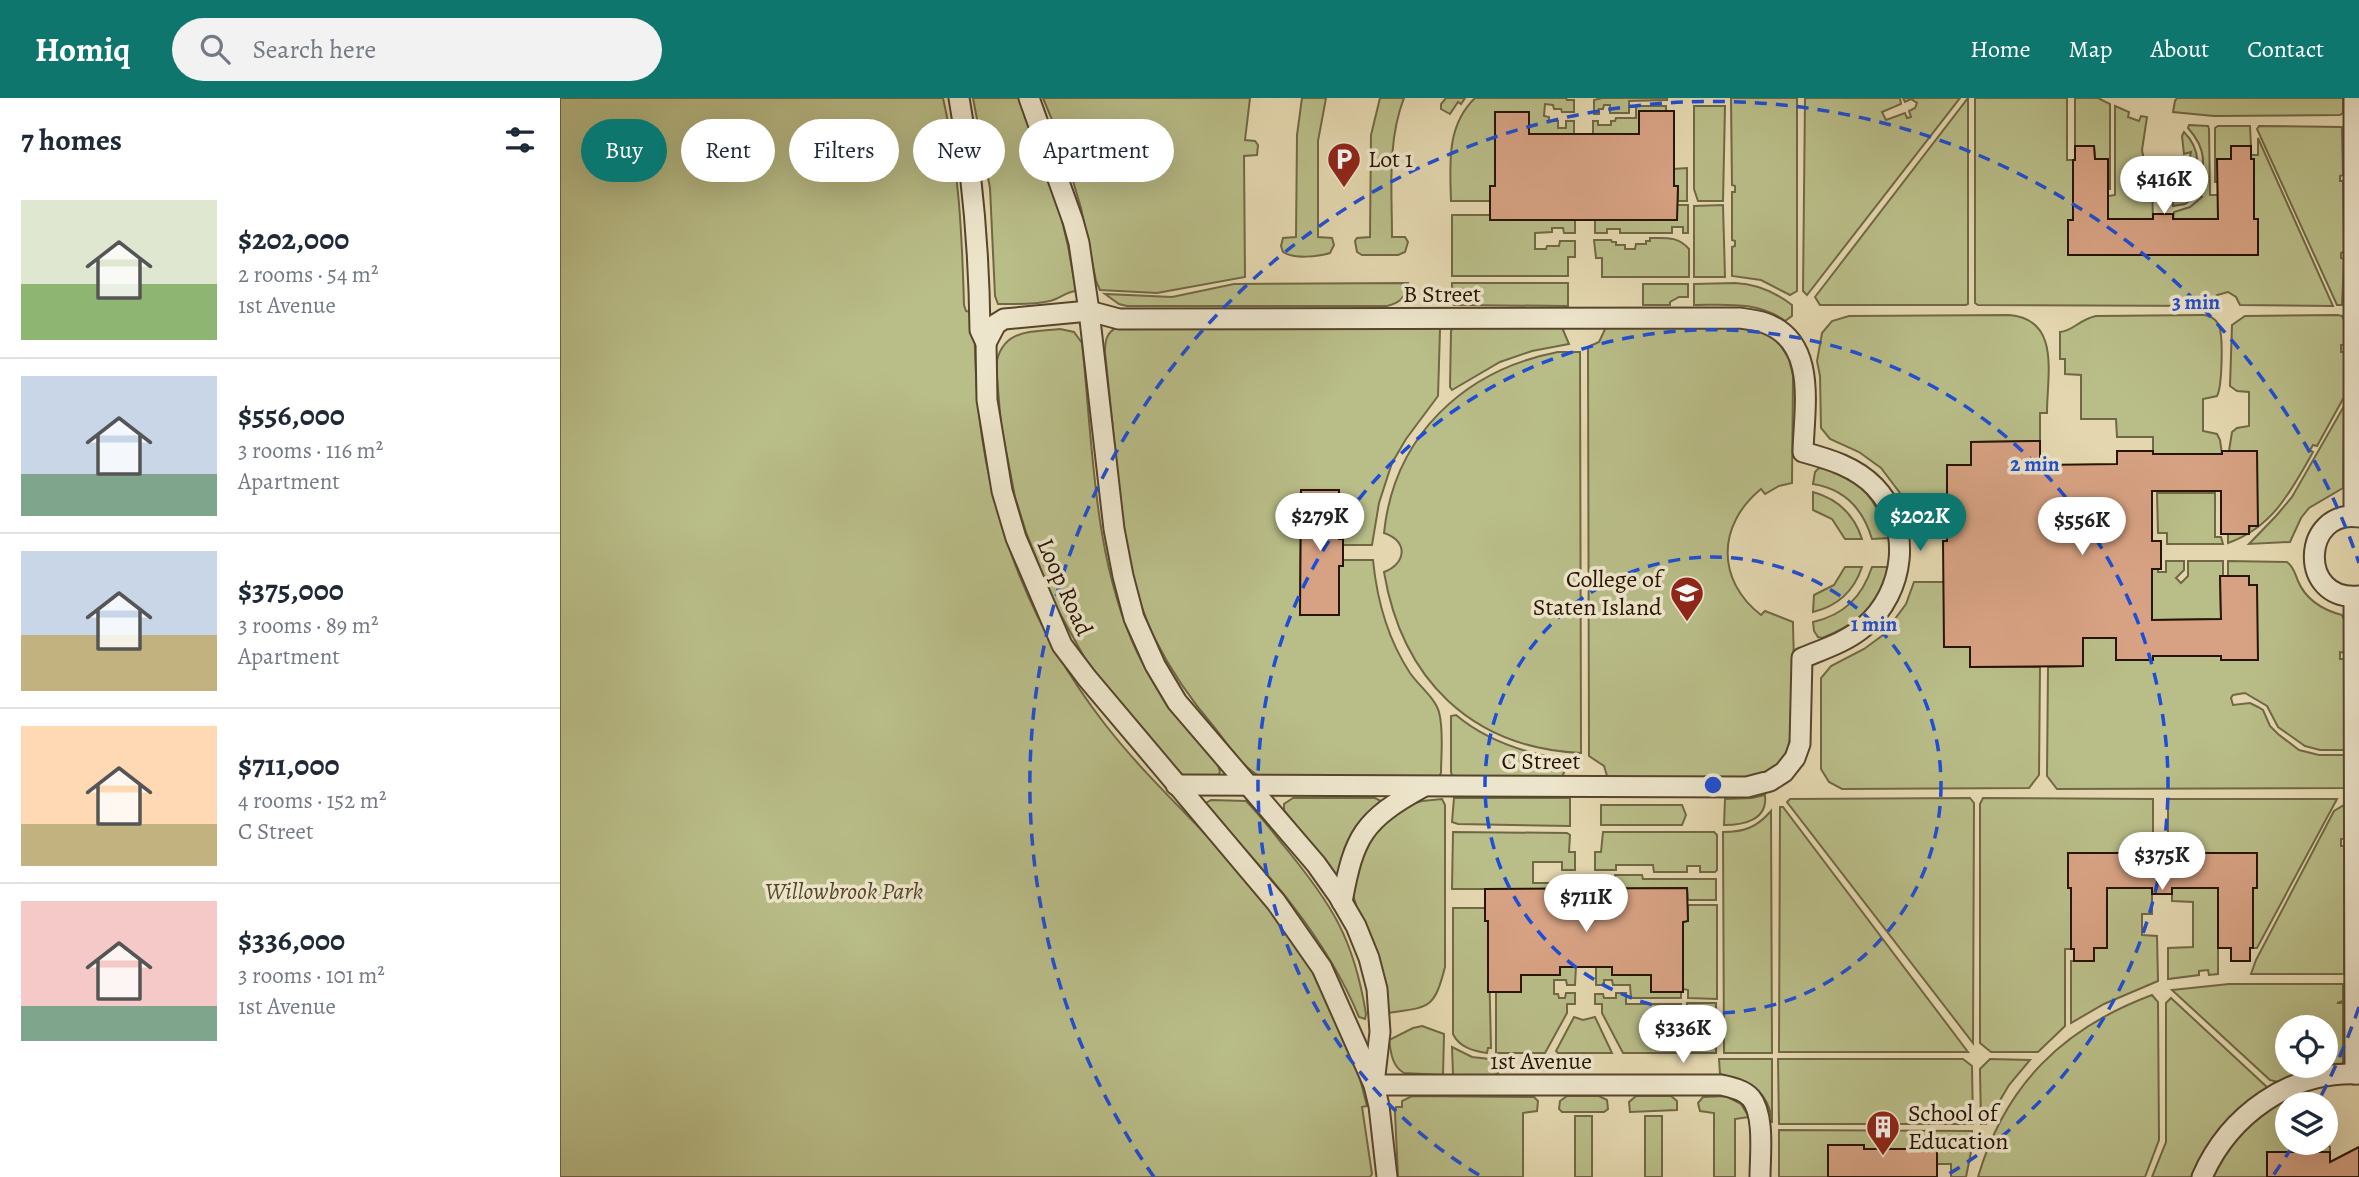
<!DOCTYPE html>
<meta charset="utf-8">
<style>
body{margin:0;font-family:Alegreya,serif;background:#f2f2f3;color:#1f2937;height:100vh;display:flex;flex-direction:column;font-size:26px;white-space:nowrap}
*{box-sizing:border-box;margin:0}
p{font-size:23px;color:#747a83}
.icon{flex:none;width:38px;height:38px;fill:none;stroke:currentColor;stroke-width:2;stroke-linecap:round;stroke-linejoin:round}
.map{position:relative;flex:1;overflow:hidden}
.side{display:flex;flex-direction:column;background:#fff;width:560px}
.side>*{flex:none}
.hud{position:absolute;left:21px;top:21px;width:665px;height:63px;display:flex;gap:14px}
.tools{position:absolute;left:1715px;top:917px;display:grid;gap:14px}
.tools a{display:grid;place-items:center;width:63px;height:63px;border-radius:50%;background:#fff;box-shadow:0 7px 28px #0002;font-size:35px}
.price{position:absolute;translate:-50% -60px;padding:0 16px;border-radius:24px;background:#fff;color:#222;font-size:23px;line-height:46px;filter:drop-shadow(0 2px 4px #0008)}
.price::after{content:'';position:absolute;left:50%;top:42px;width:21px;height:16px;margin-left:-10px;background:inherit;clip-path:polygon(0 0,100% 0,50% 100%)}
.price.on{background:#0f766e;color:#fff}
ul{padding:0;list-style:none}
li{display:flex;align-items:center;gap:21px;height:175px;padding:0 21px}
li+li{border-top:2px solid #e0e1e3}
li span{display:grid;place-items:center;flex:none;width:196px;height:140px;border-radius:0px;color:#555}
li>.icon{margin-inline-start:auto}
span .icon{width:84px;height:84px;fill:#fffc;stroke-width:1}
li b{font-size:30px}
h2{display:flex;justify-content:space-between;align-items:center;height:84px;padding:0 21px;font-size:30px}
.chip{padding:0 24px;border-radius:32px;background:#fff;box-shadow:0 7px 28px #0002;font-size:24px;line-height:63px}
.chip.on{background:#0f766e;color:#fff}
header{display:flex;align-items:center;gap:42px;box-sizing:border-box;height:98px;padding:0 35px;background:#0f766e;color:#fff}
header strong{font-size:33px}
nav{display:flex;gap:38px;margin-inline-start:auto;font-size:24px}
.search{width:490px;height:63px;background:#f2f2f3;display:flex;align-items:center;gap:18px;box-sizing:border-box;padding:0 24px;border-radius:38px;color:#747a83;font-size:26px}
main{display:flex;flex:1;min-height:0}
.map>svg:first-child{display:block}
.green{fill:#b9bd88;stroke:#706844;stroke-width:2;fill-rule:evenodd}
.building{fill:#d7a283;stroke:#271401;stroke-width:2}
.lines{fill:none;stroke-linecap:round;stroke-linejoin:round}
.street-casing{stroke:#56452c;stroke-width:23}
.street{stroke:#ede5cb;stroke-width:19}
.ring{fill:none;stroke:#1d4ed8;stroke-width:3.5;stroke-dasharray:12 9}
.labels{text-anchor:middle;dominant-baseline:central;stroke-width:7;stroke-linejoin:round;paint-order:stroke}
.poi-label{font-size:24px;fill:#271401;stroke:#ede5cb;text-anchor:start}
.street-label{font-size:24px;fill:#271401;stroke:#ede5cb}
.park-label{font-size:24px;font-style:italic;fill:#53472a;stroke:#ede5cb}
.centre{fill:#1d4ed8;stroke:#ede5cb;stroke-width:3.5}
.ring-label{font-size:21px;text-anchor:middle;font-weight:bold;fill:#1d4ed8;stroke:#ede5cb;stroke-width:7;stroke-linejoin:round;paint-order:stroke}
</style>
<header>
<strong>Homiq</strong>
<div class="search"><svg class="icon" aria-label="search" viewBox="0 0 24 24"><circle cx="10" cy="10" r="6"/><path d="M15 15l6 6"/></svg>Search here</div>
<nav><a>Home</a><a>Map</a><a>About</a><a>Contact</a></nav>
</header>
<main>
<section class="side">
<h2>7 homes<svg class="icon" aria-label="filters" viewBox="0 0 24 24"><path d="M4 7h16M4 17h16"/><circle cx="9" cy="7" r="2"/><circle cx="15" cy="17" r="2"/></svg></h2>
<ul>
<li><span style="background:linear-gradient(#dfe7d0 60%,#8fb573 0)"><svg class="icon" aria-label="home" viewBox="0 0 24 24"><path d="M3 11l9-7 9 7M6 9v11h12V9"/></svg></span><div><b>$202,000</b><p>2 rooms · 54 m²</p><p>1st Avenue</p></div></li>
<li><span style="background:linear-gradient(#c9d6e8 70%,#7fa58c 0)"><svg class="icon" aria-label="home" viewBox="0 0 24 24"><path d="M3 11l9-7 9 7M6 9v11h12V9"/></svg></span><div><b>$556,000</b><p>3 rooms · 116 m²</p><p>Apartment</p></div></li>
<li><span style="background:linear-gradient(#c9d6e8 60%,#c2b280 0)"><svg class="icon" aria-label="home" viewBox="0 0 24 24"><path d="M3 11l9-7 9 7M6 9v11h12V9"/></svg></span><div><b>$375,000</b><p>3 rooms · 89 m²</p><p>Apartment</p></div></li>
<li><span style="background:linear-gradient(#ffd9b3 70%,#c2b280 0)"><svg class="icon" aria-label="home" viewBox="0 0 24 24"><path d="M3 11l9-7 9 7M6 9v11h12V9"/></svg></span><div><b>$711,000</b><p>4 rooms · 152 m²</p><p>C Street</p></div></li>
<li><span style="background:linear-gradient(#f6c9c9 75%,#7fa58c 0)"><svg class="icon" aria-label="home" viewBox="0 0 24 24"><path d="M3 11l9-7 9 7M6 9v11h12V9"/></svg></span><div><b>$336,000</b><p>3 rooms · 101 m²</p><p>1st Avenue</p></div></li>
</ul>
</section>
<div class="map">
<svg width="1799" height="1079" viewBox="0 0 1799 1079">
<rect width="100%" height="100%" fill="#e4d7af"/>
<filter id="stains"><feTurbulence type="fractalNoise" baseFrequency=".00286" numOctaves="4"/><feColorMatrix values="0 0 0 0 .2 0 0 0 0 .09 0 0 0 0 .02 0 0 0 .5 -.17"/></filter>
<radialGradient id="worn" r=".72"><stop offset=".6" stop-color="#630" stop-opacity="0"/><stop offset="1" stop-color="#630" stop-opacity=".3"/></radialGradient>
<g class="green">
<path d="M0,0H383C399,68 402,137 404,207L406,213L414,215C415,249 415,282 419,316C431,428 475,536 544,625C594,690 657,742 708,805C754,865 790,934 807,1008L802,1009L812,1076L810,1079H0Z"/>
<path d="M413,0H462L495,93L508,148L516,193C505,194 500,201 490,203C473,207 455,206 438,206L435,198L430,90Z"/>
<path d="M483,0H690L685,42L695,43L698,47L697,57L684,58L685,179L597,195L540,192L536,183L521,110L502,46Z"/>
<path d="M742,0H766L758,43V139L772,140L774,147L770,155C758,159 733,161 723,154L721,148L723,140L736,139L737,37Z"/>
<path d="M820,0H844C827,44 832,92 832,139H845L848,144L845,154L838,157H802L797,154L795,143L797,140L810,139L811,37Z"/>
<path d="M886,0H905L901,6L898,4L890,16L881,11V6Z"/>
<path d="M915,0H1006L1007,2H1014V14H1002L1001,11H994L993,7L985,6L984,18L989,19V23H998V30H1006V23H1014V36H969L968,14H935V88H930V103H891C890,66 886,28 915,0Z"/>
<path d="M1042,0H1107V2L1069,3V15H1050V7H1044L1043,11H1039V16H1034V2Z"/>
<path d="M1171,0H1237V193L1230,197L1201,182L1172,178V149L1175,148V143L1172,142V94H1175V88L1172,87Z"/>
<path d="M1245,0H1340L1341,6L1322,14L1326,22L1345,15L1347,20L1351,19L1349,13L1355,10L1357,5L1351,1L1345,4L1343,0H1400L1247,197L1243,193Z"/>
<path d="M1408,0V206L1406,207H1260L1255,199Z"/>
<path d="M1415,0H1507V62H1513V122L1509,157L1697,156L1694,121V61H1686L1691,60V57H1698V40L1773,208L1680,207L1676,199L1668,194L1657,197L1651,208L1418,207L1415,205Z"/>
<path d="M1515,0H1538L1550,6V91H1548L1535,61L1534,48H1515Z"/>
<path d="M1617,0H1783V15L1780,17L1654,18L1613,14L1615,3Z"/>
<path d="M1076,8H1106V13L1079,36H1033V23H1038V27H1051V23H1055L1056,20H1076Z"/>
<path d="M1134,8H1165L1163,103H1138L1134,91Z"/>
<path d="M1555,8L1569,14L1568,19L1579,23L1581,18L1587,19L1582,52L1586,73L1592,85L1593,121H1548V98L1555,97Z"/>
<path d="M1629,27L1648,28L1649,31L1650,97H1658V121H1613L1614,114L1630,109L1642,99L1634,91C1649,69 1645,49 1628,30Z"/>
<path d="M1658,28H1690L1691,48H1672L1671,61L1657,84H1655V30Z"/>
<path d="M1699,28L1782,29L1783,77L1780,78V83H1783L1784,154L1781,155V160L1784,161L1782,207H1777L1697,31Z"/>
<path d="M1624,34C1641,51 1642,75 1625,92L1635,99L1625,106L1613,108V81L1618,72L1621,77L1624,73L1627,74L1631,54L1624,56L1622,38Z"/>
<path d="M1127,70V103H1118V88H1114L1113,71Z"/>
<path d="M1117,107H1128V135H1123V129H1112V135H1060V131H1047V135H1035V122H1117Z"/>
<path d="M1163,107L1165,179H1134V108Z"/>
<path d="M892,117H930L931,122H1015V135H1004L1003,130H992V134L975,135V151H986L987,148H999L1000,143H1015V159H1008V178H892Z"/>
<path d="M1090,140C1106,140 1118,138 1129,151V179H1042V160H1036L1034,142H1051L1052,144H1056V147H1065V151H1075L1076,146H1086V143H1090Z"/>
<path d="M848,185C846,199 840,205 827,208H567L559,206L545,196L612,199L674,186Z"/>
<path d="M892,185H1008V208L894,207L892,202Z"/>
<path d="M1175,185C1197,186 1214,193 1232,207V218L1225,223C1198,203 1166,207 1134,207V186Z"/>
<path d="M1083,186H1128V199H1119L1110,204V207H1083Z"/>
<path d="M1449,217C1501,221 1487,277 1487,315H1480V343L1411,344V367L1387,368V425L1355,424L1343,399L1321,370L1299,354L1270,341L1261,330L1260,278L1257,263L1262,235L1272,223L1289,218Z"/>
<path d="M1644,217C1651,219 1655,220 1658,226C1664,235 1662,289 1657,298L1643,301V333L1657,336L1660,342L1662,356H1593V339H1557L1556,321H1521V277L1505,276V261H1500V234C1513,233 1520,221 1536,218Z"/>
<path d="M1777,217L1782,218L1784,222V247H1781V254H1784V299L1757,348L1753,347L1750,352L1753,354C1731,393 1713,429 1668,445V436H1689L1697,353H1669L1672,334L1677,330L1689,328V294L1677,293L1670,288L1672,227L1685,218Z"/>
<path d="M878,227L880,232L878,298L846,341L832,365L819,405L812,447H783V441H779L778,392L741,393L740,516L783,462H813C817,503 827,540 850,575C859,588 875,600 879,614C884,633 881,656 881,675L878,681L701,679C681,669 668,646 654,629C631,602 611,573 595,541C569,488 563,428 557,371C553,332 549,293 545,254C545,241 547,234 559,228Z"/>
<path d="M894,227H1001L1009,246L972,253L940,264L892,292L890,289L891,233Z"/>
<path d="M1047,227H1184L1212,238L1221,248L1229,261L1233,278L1232,385L1219,388L1205,396L1201,391C1157,427 1156,482 1201,517L1205,513L1233,524C1233,555 1240,640 1221,663C1211,675 1197,677 1182,681H1048L1044,668L1029,658L1028,249L1039,244Z"/>
<path d="M500,231L514,234L522,245C533,347 533,461 577,554C597,596 628,632 658,667L660,674L657,679L620,678L532,573L494,505L466,434L455,399L441,327L436,267C442,231 470,234 500,231Z"/>
<path d="M998,254H1020L1021,655C911,650 842,581 824,474C846,466 849,443 824,435C834,338 904,272 998,254Z"/>
<path d="M1784,308L1783,390L1749,410L1741,420L1730,444L1689,446L1716,418L1732,399Z"/>
<path d="M1259,370C1297,370 1320,409 1329,440L1312,441C1303,411 1285,391 1253,386L1255,374Z"/>
<path d="M1253,394C1278,401 1294,416 1302,441H1285L1272,421L1253,412Z"/>
<path d="M1597,395H1655V439H1661L1663,446H1607V435H1598Z"/>
<path d="M1606,463H1624V472L1616,480L1621,485L1628,478V463H1663V478H1660L1661,521L1592,522V471H1598V474H1606Z"/>
<path d="M1668,463L1727,464C1734,469 1735,476 1738,483C1746,502 1763,512 1782,517L1785,524V555L1780,554V561H1785L1784,652H1760L1745,648L1718,629L1707,608L1685,595L1673,597L1671,600L1673,607L1690,605L1698,609L1703,612L1710,628L1718,636L1739,652L1759,657H1784V690L1497,691L1487,678L1488,569L1523,568V540L1556,537L1557,562H1593V558H1661V562H1697V487H1689L1688,478H1668Z"/>
<path d="M1285,469H1302C1294,493 1278,508 1253,514L1254,497L1274,487Z"/>
<path d="M1312,469H1329C1318,509 1299,525 1262,540L1258,539L1254,533L1253,524C1284,517 1302,499 1312,469Z"/>
<path d="M1354,484H1389L1410,549V569H1480L1479,677L1469,690L1282,691L1269,684L1261,671V580L1271,568L1304,551L1323,537L1346,506Z"/>
<path d="M896,617C928,644 967,656 1008,662L1009,664L1001,681H893L891,674V618Z"/>
<path d="M1205,697C1208,722 1184,727 1164,727L1165,701L1192,700Z"/>
<path d="M733,700H815L821,703L779,777L772,773L724,712V706Z"/>
<path d="M894,700H1010V728L898,726L892,724Z"/>
<path d="M1410,700L1414,705L1413,945L1227,704L1230,701Z"/>
<path d="M1423,700L1593,701V755L1508,790H1511V851H1505V928L1478,954H1431L1420,945V706Z"/>
<path d="M882,701L885,707V869C874,912 869,909 827,915L797,810L793,797L794,785L811,735L846,708L862,703Z"/>
<path d="M1608,701H1777L1697,850H1693V790H1697L1608,755Z"/>
<path d="M651,702L686,703C700,717 712,733 724,748C772,806 794,841 806,916L805,921L799,919C765,837 707,774 647,710L646,705Z"/>
<path d="M1041,707H1122L1126,717L1122,727H1041Z"/>
<path d="M1784,707V741H1781V748H1784V876H1691L1696,862L1774,713Z"/>
<path d="M1220,709H1223L1408,954H1219Z"/>
<path d="M1211,713L1212,955H1164L1163,734C1185,734 1197,729 1211,713Z"/>
<path d="M893,734L1007,735L1010,737L1009,754H1015V772H1002V764H973V785H1016V791H892Z"/>
<path d="M1043,734H1154L1157,737V772L1155,774H1140V768H1127V774H1094L1093,767H1056V772H1035V754H1041Z"/>
<path d="M1055,777H1082L1083,781H1156V802H1128L1127,790L1035,791V784H1054Z"/>
<path d="M1547,790H1592V816H1582V837L1597,838L1598,883L1544,906L1511,925V863H1534L1533,852Z"/>
<path d="M1612,790H1658V876L1649,877L1648,872L1639,873V877L1608,881V850L1633,849V804L1612,803Z"/>
<path d="M1128,807H1157V901L1128,900V892L1123,891V824L1128,823Z"/>
<path d="M893,810H925V823H928L931,950H928L927,955C913,953 899,949 893,936Z"/>
<path d="M1000,868H1016L1015,887H1007L1006,882H994V896H998L999,900H1005L1006,895H1015V906H1007V915L985,955H936V894H961V877H1000Z"/>
<path d="M1036,868H1052V877H1091V894H1121V900H1071L1070,887H1053L1052,882H1044V887H1036Z"/>
<path d="M1669,886H1783V903L1777,905H1783V967L1749,972L1718,984L1710,982L1612,892ZM1727,929H1766V968H1727Z"/>
<path d="M1056,895H1066V906H1121V955H1063L1042,915V906H1035V896H1043L1044,900H1056Z"/>
<path d="M1592,897L1598,904L1599,1042L1585,1079H1418C1445,987 1503,930 1592,897Z"/>
<path d="M1611,900L1708,990L1678,1014L1651,1046L1649,1045L1636,1079H1592L1606,1044V905Z"/>
<rect x="1127" y="905" width="29" height="50"/>
<path d="M1014,919L1023,922L1035,919L1052,955H998L996,953Z"/>
<path d="M862,928L884,936L883,977L844,975C832,968 831,955 829,942L853,930Z"/>
<path d="M892,949L912,959L938,962V975L935,977H893Z"/>
<path d="M1159,961H1212V1025C1210,993 1187,982 1160,976Z"/>
<path d="M1218,961H1403L1412,968L1413,1026H1219Z"/>
<path d="M1430,961L1470,962L1449,987L1426,1026H1421L1420,971Z"/>
<path d="M852,998L974,999L978,1003L977,1013L963,1015V1079H838L835,1015L836,1009H842V1003Z"/>
<path d="M1007,998H1039L1047,1002L1048,1011L1044,1014H1002L999,1011L1000,1003Z"/>
<path d="M1076,998H1111L1117,1003V1012L1070,1014L1069,1004Z"/>
<path d="M1166,998L1181,1006L1189,1019L1175,1021V1079H1154V1015L1140,1013L1138,1005L1143,999Z"/>
<path d="M1723,1002L1727,1006V1045H1766L1770,1049V1054H1708L1707,1079H1653C1668,1043 1691,1022 1723,1002Z"/>
<rect x="1015" y="1018" width="17" height="61"/>
<rect x="1085" y="1018" width="17" height="61"/>
<path d="M1219,1032L1412,1033V1049L1406,1079H1391V1066H1377V1051H1304L1268,1079H1219Z"/>
</g>
<g class="building">
<path d="M1079,13H1114V88H1118L1117,122H930V88H935V14H969V36H1079Z"/>
<path d="M1515,48H1534L1535,61H1548V121H1593V116H1613V121H1658L1657,61H1671V48H1691V61H1694V121H1698V157H1508V122H1513V62H1515Z"/>
<path d="M1480,343V367L1557,366V353H1593V356H1662V353H1697L1698,428H1689V436H1661V393H1592V443H1601V471H1592V522L1661,521L1660,478H1689V487H1697L1698,562H1661V558H1593V562H1556V540H1523V568L1410,569V549H1384L1383,443H1387V367H1411V344Z"/>
<path d="M741,392H779V441H783V468H779V517H740Z"/>
<path d="M1508,755H1697V790H1693V850H1690V863H1671V850H1658V790H1612V796H1592V790H1547V850H1534V863H1514V851H1511V790H1508Z"/>
<path d="M1127,790L1128,823L1123,824V894H1091V877H1052V869H1000V877H961V894H928V823H925V791Z"/>
<path d="M1268,1047H1304V1051H1377V1079H1268Z"/>
<path d="M1799,1049V1079H1707V1054H1770V1064Z"/>
</g>
<g class="lines">
<g class="street-casing">
<g id="street">
<path d="M399,0C413,78 419,153 420,232L426,245L427,302L442,393L456,440L502,547L527,580L716,804L762,870L814,987L819,1008L827,1079"/>
<path d="M469,0L513,123L519,145L529,213L554,431L563,478L574,520L595,567L617,604L756,766L778,797L796,828L809,860L817,891L820,934L814,986"/>
<path d="M1794,0V418"/>
<path d="M426,245L436,226L444,221L529,213L559,221L1179,220C1187,221 1197,222 1205,225C1258,244 1244,310 1243,354C1269,361 1296,369 1315,389C1353,429 1345,494 1304,529C1286,544 1264,551 1242,560L1240,646L1235,660L1224,674L1210,683L1187,689L616,687"/>
<path d="M1799,419C1742,410 1737,504 1799,498"/>
<path d="M1794,499L1795,976"/>
<path d="M782,804C794,738 803,722 863,689"/>
<path d="M814,987H1161C1171,989 1184,992 1191,1000C1205,1017 1200,1058 1200,1079"/>
<path d="M1642,1079C1669,1017 1730,973 1799,976"/>
</g>
</g>
<use href="#street" class="street"/>
</g>
<g class="ring">
<circle cx="1153" cy="687" r="228"/>
<path d="M919 1077A455 455 0 1 1 1387 1077"/>
<path d="M1799 909A683 683 0 0 1 1759 1002M1732 1049A683 683 0 0 1 1712 1079M594 1079A683 683 0 1 1 1799 465"/>
</g>
<defs>
<g id="parking-pin" transform="scale(1.75)"><path d="M0 17L-7.5 6A9.5 9.5 0 1 1 7.5 6Z" fill="#8f2418" stroke="#ede5cb"/><path d="M-3.5-5.5H1a3.5 3.5 0 0 1 0 7H-1V5.5H-3.5ZM-1-3.4V-.6H.8a1.4 1.4 0 0 0 0-2.8Z" fill="#fff"/></g>
<g id="university-pin" transform="scale(1.75)"><path d="M0 17L-7.5 6A9.5 9.5 0 1 1 7.5 6Z" fill="#8f2418" stroke="#ede5cb"/><path d="M0-5L7-2L0 1L-7-2ZM-4 1L0 2.5L4 1V4Q0 6-4 4Z" fill="#fff"/></g>
<g id="building-pin" transform="scale(1.75)"><path d="M0 17L-7.5 6A9.5 9.5 0 1 1 7.5 6Z" fill="#8f2418" stroke="#ede5cb"/><path d="M-4-6H4V6H1V3H-1V6H-4ZM-2.5-4.3h1.7v1.8h-1.7ZM.8-4.3h1.7v1.8H.8ZM-2.5-1h1.7V.8h-1.7ZM.8-1h1.7V.8H.8Z" fill="#fff"/></g>
</defs>
<g fill-rule="evenodd">
<use href="#parking-pin" x="784" y="61"/>
<use href="#university-pin" x="1127" y="495"/>
<use href="#building-pin" x="1323" y="1029"/>
</g>
<g class="labels">
<g class="poi-label">
<text x="808" y="61">Lot 1</text>
<text x="1102" y="481" text-anchor="end">College of<tspan x="1102" dy="28">Staten Island</tspan></text>
<text x="1348" y="1015">School of<tspan x="1348" dy="28">Education</tspan></text>
</g>
<g class="street-label">
<text x="882" y="196">B Street</text>
<text transform="translate(505 489) rotate(66)">Loop Road</text>
<text x="981" y="663">C Street</text>
<text x="981" y="963">1st Avenue</text>
</g>
<g class="park-label">
<text x="284" y="793">Willowbrook Park</text>
</g>
</g>
<circle cx="1153" cy="687" r="10" class="centre"/>
<g class="ring-label">
<text x="1636" y="211">3 min</text>
<text x="1475" y="373">2 min</text>
<text x="1314" y="533">1 min</text>
</g>
<rect width="100%" height="100%" filter="url(#stains)"/>
<rect width="100%" height="100%" fill="url(#worn)"/>
</svg>
<div class="tools">
<a><svg class="icon" aria-label="locate" viewBox="0 0 24 24"><circle cx="12" cy="12" r="6"/><path d="M12 2v4M12 18v4M2 12h4M18 12h4"/></svg></a>
<a><svg class="icon" aria-label="layers" viewBox="0 0 24 24"><path d="M12 4l9 5-9 5-9-5zM3 14l9 5 9-5"/></svg></a>
</div>
<b class="price" style="left:1604px;top:118px">$416K</b>
<b class="price" style="left:760px;top:455px">$279K</b>
<b class="price on" style="left:1360px;top:455px">$202K</b>
<b class="price" style="left:1522px;top:459px">$556K</b>
<b class="price" style="left:1602px;top:794px">$375K</b>
<b class="price" style="left:1026px;top:836px">$711K</b>
<b class="price" style="left:1123px;top:967px">$336K</b>
<div class="hud">
<a class="chip on">Buy</a>
<a class="chip">Rent</a>
<a class="chip">Filters</a>
<a class="chip">New</a>
<a class="chip">Apartment</a>
</div>
</div>
</main>
